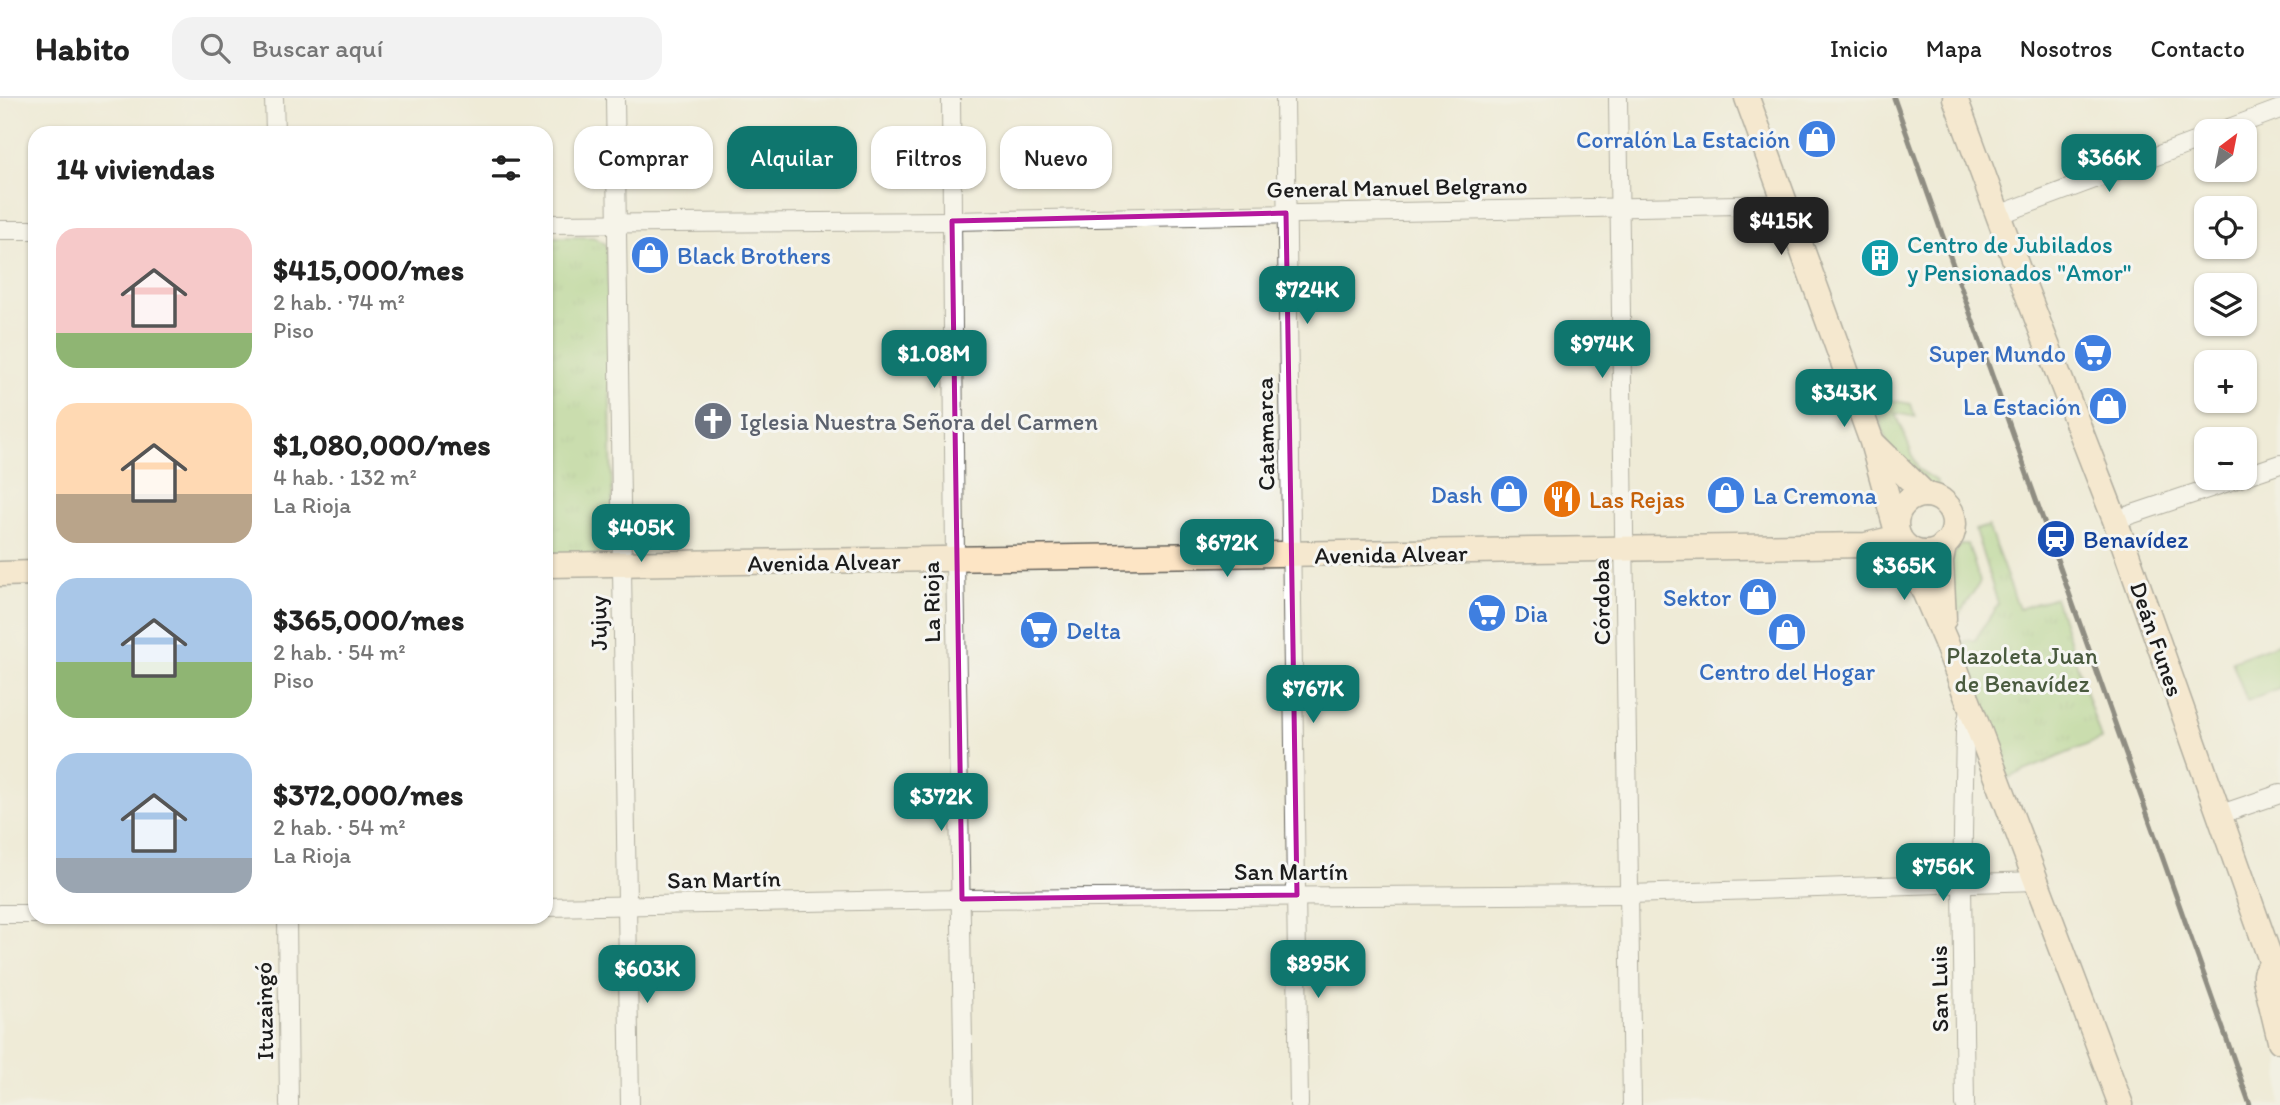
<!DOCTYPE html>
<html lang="es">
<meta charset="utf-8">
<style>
body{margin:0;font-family:Itim,sans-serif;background:#f2f2f2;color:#222;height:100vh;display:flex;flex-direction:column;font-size:26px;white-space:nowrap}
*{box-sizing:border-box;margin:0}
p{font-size:23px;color:#767676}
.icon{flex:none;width:38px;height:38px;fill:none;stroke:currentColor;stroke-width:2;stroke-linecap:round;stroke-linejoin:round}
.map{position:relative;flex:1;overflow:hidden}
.details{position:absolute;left:28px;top:28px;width:525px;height:798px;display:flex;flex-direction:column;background:#fff;border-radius:21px;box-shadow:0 2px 5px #0004}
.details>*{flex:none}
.hud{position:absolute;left:574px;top:28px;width:665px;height:63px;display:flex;gap:14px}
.needle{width:46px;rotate:32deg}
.tools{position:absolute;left:2194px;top:21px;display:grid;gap:14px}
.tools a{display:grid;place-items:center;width:63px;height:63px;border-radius:14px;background:#fff;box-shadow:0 2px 5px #0004;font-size:35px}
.price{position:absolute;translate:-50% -60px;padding:0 16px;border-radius:14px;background:#0f766e;color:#fff;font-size:23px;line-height:46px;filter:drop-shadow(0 2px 4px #0008)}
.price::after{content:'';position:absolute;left:50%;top:42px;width:21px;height:16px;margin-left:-10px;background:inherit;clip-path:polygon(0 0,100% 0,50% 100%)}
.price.active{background:#222;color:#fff}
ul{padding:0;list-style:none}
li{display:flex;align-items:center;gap:21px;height:175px;padding:0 28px}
li span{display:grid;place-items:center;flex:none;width:196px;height:140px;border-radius:21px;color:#555}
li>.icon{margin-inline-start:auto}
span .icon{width:84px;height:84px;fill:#fffc;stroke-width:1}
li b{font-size:30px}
h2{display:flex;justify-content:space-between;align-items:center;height:84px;padding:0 28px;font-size:30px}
.pill{padding:0 24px;border-radius:21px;background:#fff;box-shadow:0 2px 5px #0004;font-size:24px;line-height:63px}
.pill.active{background:#0f766e;color:#fff}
header{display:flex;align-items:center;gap:42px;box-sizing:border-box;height:98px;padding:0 35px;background:#fff;border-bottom:2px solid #e0e0e0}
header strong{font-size:33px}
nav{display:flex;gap:38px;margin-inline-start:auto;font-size:24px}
.search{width:490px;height:63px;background:#f2f2f2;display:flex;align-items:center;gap:18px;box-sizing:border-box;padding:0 24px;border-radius:21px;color:#767676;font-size:26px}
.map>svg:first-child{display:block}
.grass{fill:#9dcd7c;stroke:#5c744c;stroke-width:2}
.park{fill:url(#park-tufts);stroke:#5c744c;stroke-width:2}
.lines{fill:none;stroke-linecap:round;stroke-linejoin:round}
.street-casing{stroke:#66645d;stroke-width:20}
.secondary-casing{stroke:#66645d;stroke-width:27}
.street{stroke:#fff;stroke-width:18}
.secondary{stroke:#fde5c5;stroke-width:24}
.rail{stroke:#1c1c1c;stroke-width:5}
.marked{fill:none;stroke:#b5179e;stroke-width:5;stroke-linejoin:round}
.labels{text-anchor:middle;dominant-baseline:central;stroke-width:6;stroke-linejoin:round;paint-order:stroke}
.shop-label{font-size:24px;fill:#366cbe;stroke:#f6f6f2;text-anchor:end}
.street-label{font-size:24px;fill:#1c1c1c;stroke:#f6f6f2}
.culture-label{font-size:24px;fill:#0d838f;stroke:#f6f6f2;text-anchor:start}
.worship-label{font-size:24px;fill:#5b616d;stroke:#f6f6f2;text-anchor:start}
.food-label{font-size:24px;fill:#c56008;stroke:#f6f6f2;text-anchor:start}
.transit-label{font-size:24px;fill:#164399;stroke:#f6f6f2;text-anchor:start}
.park-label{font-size:24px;fill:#495a3e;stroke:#f6f6f2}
</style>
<header>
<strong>Habito</strong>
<div class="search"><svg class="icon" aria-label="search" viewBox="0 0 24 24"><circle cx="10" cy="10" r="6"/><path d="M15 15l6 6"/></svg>Buscar aquí</div>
<nav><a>Inicio</a><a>Mapa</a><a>Nosotros</a><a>Contacto</a></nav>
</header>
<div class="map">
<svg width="2280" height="1007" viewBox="0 0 2280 1007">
<defs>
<pattern id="park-tufts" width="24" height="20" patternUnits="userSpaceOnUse" patternTransform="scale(1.75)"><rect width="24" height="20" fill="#9dcd7c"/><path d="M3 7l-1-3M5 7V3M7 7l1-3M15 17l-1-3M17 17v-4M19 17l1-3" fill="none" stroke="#87af6b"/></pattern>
</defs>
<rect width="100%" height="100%" fill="#f6f6f2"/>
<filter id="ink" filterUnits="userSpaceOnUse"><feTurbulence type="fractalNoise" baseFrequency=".0143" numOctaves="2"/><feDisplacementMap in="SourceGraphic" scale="14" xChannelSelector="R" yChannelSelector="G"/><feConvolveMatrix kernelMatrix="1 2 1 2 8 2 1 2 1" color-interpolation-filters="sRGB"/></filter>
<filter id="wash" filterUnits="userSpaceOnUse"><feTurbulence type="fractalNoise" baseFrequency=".00686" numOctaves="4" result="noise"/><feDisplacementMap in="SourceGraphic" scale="28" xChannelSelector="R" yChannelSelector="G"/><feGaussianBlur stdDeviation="1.57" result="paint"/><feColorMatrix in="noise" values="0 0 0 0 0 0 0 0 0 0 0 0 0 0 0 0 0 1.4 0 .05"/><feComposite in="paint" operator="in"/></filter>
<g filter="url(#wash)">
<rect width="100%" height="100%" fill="#efebd7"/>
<g class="grass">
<path d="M1961,446H1968L1980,484L1958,518L1952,520L1948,466Z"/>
<path d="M2280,545V591L2247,603L2232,563Z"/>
</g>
<g class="park">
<path d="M546,139H593L605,146L607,155L613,439L611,449L597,457L546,458Z"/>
<path d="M1889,302L1911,306L1915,319L1896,315L1918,371L1937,383L1941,394L1915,379L1889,353L1878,315L1881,305Z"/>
<path d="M1988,428L2019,511L2055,499L2101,641L2008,680L1961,552L1965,543L1975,542L1998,506L1975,432Z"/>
</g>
</g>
<g filter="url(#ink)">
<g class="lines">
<g class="street-casing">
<g id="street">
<path d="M274,0L275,35"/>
<path d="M615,0L630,1007"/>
<path d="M951,0L955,462L964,1007"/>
<path d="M1285,0L1299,1007"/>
<path d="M1618,0L1632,1007"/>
<path d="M2221,33L2280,11"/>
<path d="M1998,117L2207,39"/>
<path d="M546,126L952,123L1787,106"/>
<path d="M0,132H35"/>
<path d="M2245,378L2280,366"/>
<path d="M2115,422L2240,380"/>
<path d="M2218,717L2280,696"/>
<path d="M546,809L962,801L1629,796L2036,783"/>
<path d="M0,816H35"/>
<path d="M287,819L289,1007"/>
<path d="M1965,1007L1962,786L1965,633L1970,607"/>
</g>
</g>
<g class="secondary-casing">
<g id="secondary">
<path d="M1747,0L1872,344L1896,430"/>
<path d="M1955,0L2025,190L2115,422L2280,888"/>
<path d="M1875,347L1926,397"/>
<circle cx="1925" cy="426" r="29"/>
<path d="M1904,447L1945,542L2121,1007"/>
<path d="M546,467L1866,447L1899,439"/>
<path d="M0,476L35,475"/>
<path d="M1944,521L1941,463L1944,447"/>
<path d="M2269,870L2265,876V881L2280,943"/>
</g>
</g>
<use href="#street" class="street"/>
<use href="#secondary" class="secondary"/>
<path class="rail" d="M1894,0L2250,1007"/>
</g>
</g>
<path d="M0 0H2280V1007H0ZM1286,115L1297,797L962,801L952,123Z" fill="#efebd7" fill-opacity=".55" fill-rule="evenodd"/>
<path class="marked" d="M1286,115L1297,797L962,801L952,123Z"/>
<defs>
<g id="shop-disc" transform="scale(2.0125)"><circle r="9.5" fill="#3f7fe0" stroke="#f6f6f2"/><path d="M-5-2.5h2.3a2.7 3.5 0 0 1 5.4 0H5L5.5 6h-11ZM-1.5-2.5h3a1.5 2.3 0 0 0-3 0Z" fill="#fff"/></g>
<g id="building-disc" transform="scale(2.0125)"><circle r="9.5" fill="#0f9aa8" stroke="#f6f6f2"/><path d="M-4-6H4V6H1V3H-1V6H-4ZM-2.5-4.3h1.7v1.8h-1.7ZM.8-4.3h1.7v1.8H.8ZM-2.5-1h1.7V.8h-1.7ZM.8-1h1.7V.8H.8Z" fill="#fff"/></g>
<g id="supermarket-disc" transform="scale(2.0125)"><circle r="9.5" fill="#3f7fe0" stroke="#f6f6f2"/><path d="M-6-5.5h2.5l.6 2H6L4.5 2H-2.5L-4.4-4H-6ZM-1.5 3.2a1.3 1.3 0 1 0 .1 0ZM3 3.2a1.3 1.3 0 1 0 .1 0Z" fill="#fff"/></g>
<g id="church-disc" transform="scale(2.0125)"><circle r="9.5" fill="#6b7280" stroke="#f6f6f2"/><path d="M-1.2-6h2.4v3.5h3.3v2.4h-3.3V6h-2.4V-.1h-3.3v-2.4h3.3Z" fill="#fff"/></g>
<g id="restaurant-disc" transform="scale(2.0125)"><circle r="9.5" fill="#e8710a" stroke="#f6f6f2"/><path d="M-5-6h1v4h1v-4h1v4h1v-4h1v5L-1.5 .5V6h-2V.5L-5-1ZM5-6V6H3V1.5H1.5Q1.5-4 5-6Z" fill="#fff"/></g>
<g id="station-disc" transform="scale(2.0125)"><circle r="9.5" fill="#1a4fb4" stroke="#f6f6f2"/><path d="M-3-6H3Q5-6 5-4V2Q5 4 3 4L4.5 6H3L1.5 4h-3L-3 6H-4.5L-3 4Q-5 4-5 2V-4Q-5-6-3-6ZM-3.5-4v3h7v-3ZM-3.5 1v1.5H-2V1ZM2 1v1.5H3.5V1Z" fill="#fff"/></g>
</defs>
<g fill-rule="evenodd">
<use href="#shop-disc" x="1817" y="41"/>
<use href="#shop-disc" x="650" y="157"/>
<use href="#building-disc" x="1880" y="160"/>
<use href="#supermarket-disc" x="2093" y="255"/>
<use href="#shop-disc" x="2108" y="308"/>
<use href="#church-disc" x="713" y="323"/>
<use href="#shop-disc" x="1509" y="396"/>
<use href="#shop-disc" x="1726" y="397"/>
<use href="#restaurant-disc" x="1562" y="401"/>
<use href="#station-disc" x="2056" y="441"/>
<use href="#shop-disc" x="1758" y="499"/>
<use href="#supermarket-disc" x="1487" y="515"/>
<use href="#supermarket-disc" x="1039" y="532"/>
<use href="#shop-disc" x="1787" y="534"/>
</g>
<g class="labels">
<g class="shop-label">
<text x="1790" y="41">Corralón La Estación</text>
<text x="677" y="157" text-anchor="start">Black Brothers</text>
<text x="2066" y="255">Super Mundo</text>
<text x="2081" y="308">La Estación</text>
<text x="1482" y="396">Dash</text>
<text x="1753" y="397" text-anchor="start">La Cremona</text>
<text x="1731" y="499">Sektor</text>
<text x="1514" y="515" text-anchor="start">Dia</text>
<text x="1066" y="532" text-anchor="start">Delta</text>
<text x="1787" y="573" text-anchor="middle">Centro del Hogar</text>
</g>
<g class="street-label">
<text transform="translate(1397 89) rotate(-1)">General Manuel Belgrano</text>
<text transform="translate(1265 336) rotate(-91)">Catamarca</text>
<text transform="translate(1391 456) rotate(-1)">Avenida Alvear</text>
<text transform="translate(824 464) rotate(-1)">Avenida Alvear</text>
<text transform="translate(931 504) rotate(-91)">La Rioja</text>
<text transform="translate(1601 504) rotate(-91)">Córdoba</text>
<text transform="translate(598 525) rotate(-91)">Jujuy</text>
<text transform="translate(2157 541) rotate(71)">Deán Funes</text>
<text x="1291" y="773">San Martín</text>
<text transform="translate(724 781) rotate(-1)">San Martín</text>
<text transform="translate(1939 891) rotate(-91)">San Luis</text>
<text transform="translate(264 913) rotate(-91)">Ituzaingó</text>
</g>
<g class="culture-label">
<text x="1907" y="146">Centro de Jubilados<tspan x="1907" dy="28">y Pensionados "Amor"</tspan></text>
</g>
<g class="worship-label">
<text x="740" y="323">Iglesia Nuestra Señora del Carmen</text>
</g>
<g class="food-label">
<text x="1589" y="401">Las Rejas</text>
</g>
<g class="transit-label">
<text x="2083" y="441">Benavídez</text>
</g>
<g class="park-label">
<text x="2022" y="557">Plazoleta Juan<tspan x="2022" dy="28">de Benavídez</tspan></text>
</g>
</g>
</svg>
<div class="tools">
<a><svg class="needle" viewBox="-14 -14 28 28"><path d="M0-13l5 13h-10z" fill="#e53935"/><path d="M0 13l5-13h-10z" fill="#767676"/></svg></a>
<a><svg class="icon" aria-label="locate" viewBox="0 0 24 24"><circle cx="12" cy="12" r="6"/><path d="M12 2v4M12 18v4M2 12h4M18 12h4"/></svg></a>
<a><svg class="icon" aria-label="layers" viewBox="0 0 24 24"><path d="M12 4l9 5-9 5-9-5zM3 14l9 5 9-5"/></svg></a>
<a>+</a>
<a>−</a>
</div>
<b class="price" style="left:2109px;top:96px">$366K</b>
<b class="price active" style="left:1781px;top:159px">$415K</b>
<b class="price" style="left:1307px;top:228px">$724K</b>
<b class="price" style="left:1602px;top:282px">$974K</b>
<b class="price" style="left:934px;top:292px">$1.08M</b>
<b class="price" style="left:1844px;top:331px">$343K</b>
<b class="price" style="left:641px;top:466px">$405K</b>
<b class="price" style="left:1227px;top:481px">$672K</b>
<b class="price" style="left:1904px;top:504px">$365K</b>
<b class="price" style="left:1313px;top:627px">$767K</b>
<b class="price" style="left:941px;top:735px">$372K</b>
<b class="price" style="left:1943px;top:805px">$756K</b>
<b class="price" style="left:1318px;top:902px">$895K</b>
<b class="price" style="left:647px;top:907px">$603K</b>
<div class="hud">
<a class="pill">Comprar</a>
<a class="pill active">Alquilar</a>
<a class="pill">Filtros</a>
<a class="pill">Nuevo</a>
</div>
<section class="details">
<h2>14 viviendas<svg class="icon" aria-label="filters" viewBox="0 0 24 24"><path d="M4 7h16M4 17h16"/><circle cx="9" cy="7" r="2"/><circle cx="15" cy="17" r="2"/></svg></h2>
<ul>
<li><span style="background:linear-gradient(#f6c9c9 75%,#8fb573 0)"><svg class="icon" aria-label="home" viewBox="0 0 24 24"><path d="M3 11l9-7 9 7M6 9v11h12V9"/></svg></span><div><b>$415,000/mes</b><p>2 hab. · 74 m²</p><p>Piso</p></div></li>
<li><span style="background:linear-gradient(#ffd9b3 65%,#b9a48a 0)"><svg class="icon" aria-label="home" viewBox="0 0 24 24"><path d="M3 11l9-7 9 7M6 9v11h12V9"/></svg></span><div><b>$1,080,000/mes</b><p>4 hab. · 132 m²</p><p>La Rioja</p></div></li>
<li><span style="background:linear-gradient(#a9c7e8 60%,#8fb573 0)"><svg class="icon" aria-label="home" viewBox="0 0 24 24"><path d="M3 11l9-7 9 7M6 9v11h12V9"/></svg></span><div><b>$365,000/mes</b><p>2 hab. · 54 m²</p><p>Piso</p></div></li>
<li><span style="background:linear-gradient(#a9c7e8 75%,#9aa5b1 0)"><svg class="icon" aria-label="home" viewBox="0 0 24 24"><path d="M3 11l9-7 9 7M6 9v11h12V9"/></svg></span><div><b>$372,000/mes</b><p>2 hab. · 54 m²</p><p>La Rioja</p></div></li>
</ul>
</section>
</div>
